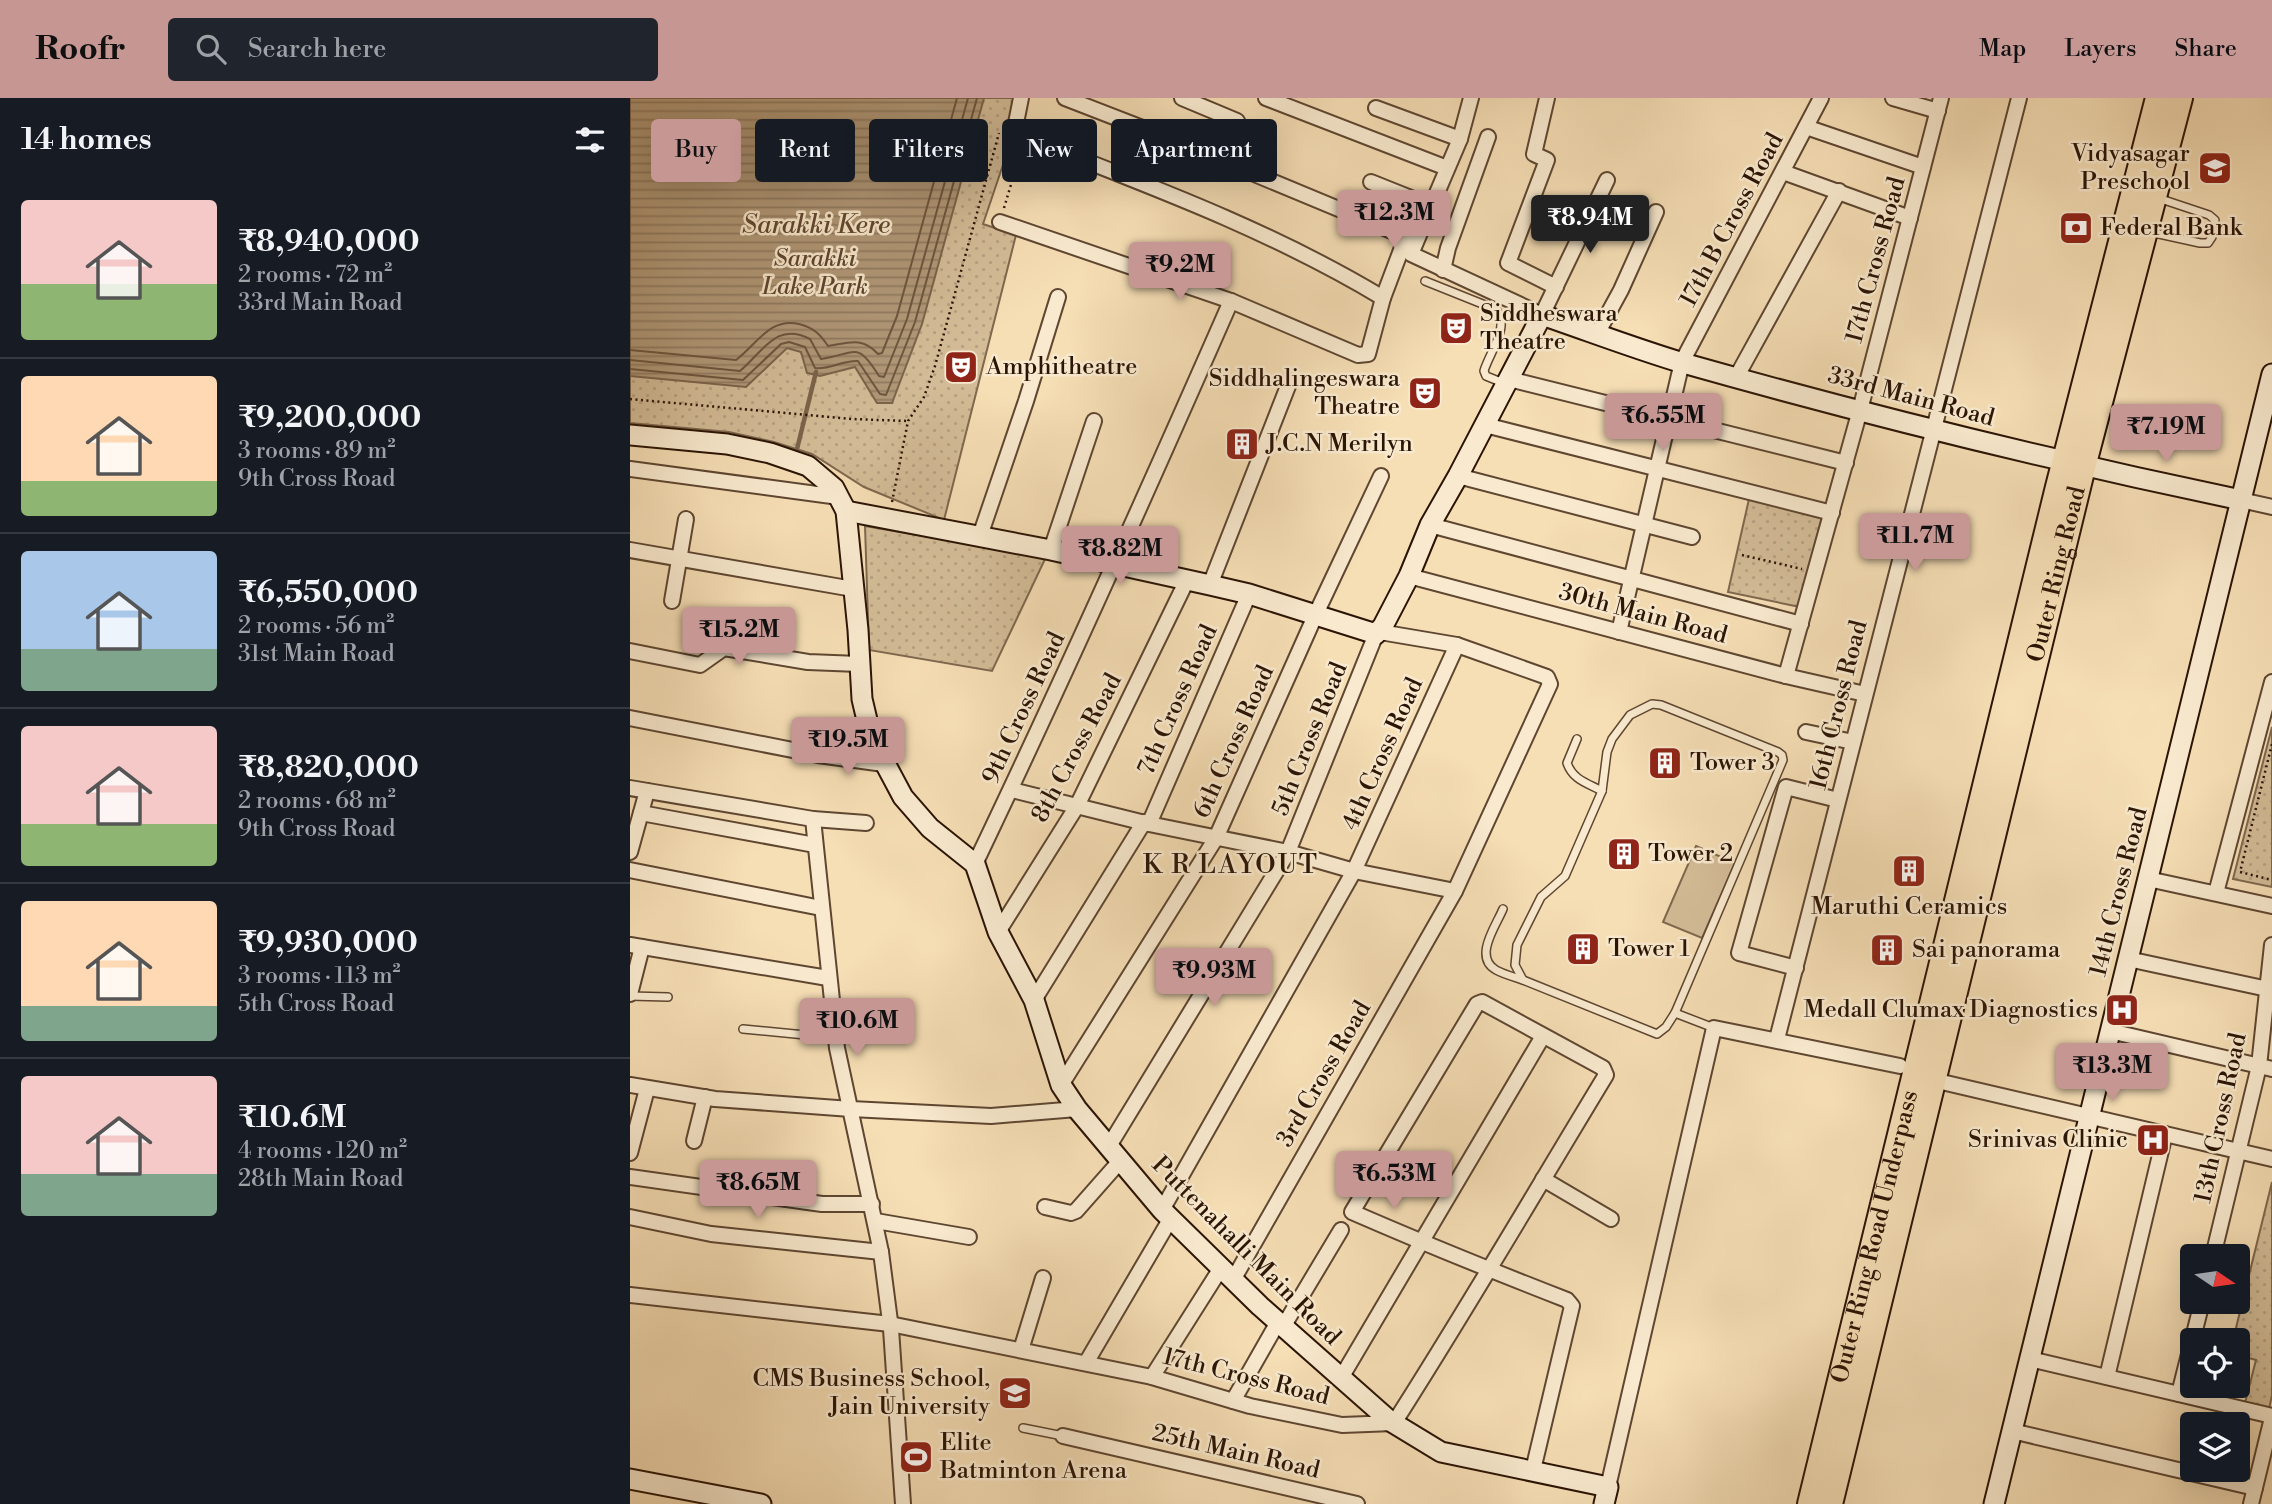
<!DOCTYPE html>
<meta charset="utf-8">
<style>
body{margin:0;font-family:"Libre Bodoni",serif;background:#20242c;color:#f1f3f6;height:100vh;display:flex;flex-direction:column;font-size:26px;white-space:nowrap}
*{box-sizing:border-box;margin:0}
p{font-size:23px;color:#9ea1a6}
.icon{flex:none;width:38px;height:38px;fill:none;stroke:currentColor;stroke-width:2;stroke-linecap:round;stroke-linejoin:round}
.map{position:relative;flex:1;overflow:hidden}
.panel{display:flex;flex-direction:column;background:#171b24;width:630px}
.panel>*{flex:none}
.hud{position:absolute;left:21px;top:21px;width:665px;height:63px;display:flex;gap:14px}
.needle{width:46px;rotate:103deg}
.controls{position:absolute;left:1550px;top:1146px;display:grid;gap:14px}
.controls a{display:grid;place-items:center;width:70px;height:70px;border-radius:7px;background:#171b24;box-shadow:0 7px 28px #0002;font-size:35px}
.price{position:absolute;translate:-50% -60px;padding:0 16px;border-radius:7px;background:#c59692;color:#111;font-size:23px;line-height:46px;filter:drop-shadow(0 2px 4px #0008)}
.price::after{content:'';position:absolute;left:50%;top:42px;width:21px;height:16px;margin-left:-10px;background:inherit;clip-path:polygon(0 0,100% 0,50% 100%)}
.price.on{background:#222;color:#fff}
ul{padding:0;list-style:none}
li{display:flex;align-items:center;gap:21px;height:175px;padding:0 21px}
li+li{border-top:2px solid #363941}
li span{display:grid;place-items:center;flex:none;width:196px;height:140px;border-radius:7px;color:#555}
li>.icon{margin-inline-start:auto}
span .icon{width:84px;height:84px;fill:#fffc;stroke-width:1}
li b{font-size:30px}
h2{display:flex;justify-content:space-between;align-items:center;height:84px;padding:0 21px;font-size:30px}
.chip{padding:0 24px;border-radius:7px;background:#171b24;box-shadow:0 7px 28px #0002;font-size:24px;line-height:63px}
.chip.on{background:#c59692;color:#111}
header{display:flex;align-items:center;gap:42px;box-sizing:border-box;height:98px;padding:0 35px;background:#c59692;color:#111}
header strong{font-size:33px}
nav{display:flex;gap:38px;margin-inline-start:auto;font-size:24px}
.search{width:490px;height:63px;background:#20242c;display:flex;align-items:center;gap:18px;box-sizing:border-box;padding:0 24px;border-radius:7px;color:#9ea1a6;font-size:26px}
main{display:flex;flex:1;min-height:0}
.map>svg:first-child{display:block}
.park{fill:url(#park-dots);stroke:#7f684e;stroke-width:2}
.pitch{fill:#d3bc97;stroke:#7f684e;stroke-width:2}
.water{fill:url(#water-rules);stroke:#7b644b;stroke-width:2}
.lines{fill:none;stroke-linecap:round;stroke-linejoin:round}
.shore{stroke:#6e563f;stroke-width:2}
.stream{stroke:#7b644b;stroke-width:4.5}
.lane-casing{stroke:#5e4631;stroke-width:10}
.street-casing{stroke:#5e4631;stroke-width:18}
.secondary-casing{stroke:#2b1405;stroke-width:23}
.highway-casing{stroke:#2b1405;stroke-width:28}
.path{stroke:#2b1405;stroke-width:2.5;stroke-dasharray:2 3.5;stroke-linecap:butt}
.lane{stroke:#f9eacf;stroke-width:7}
.street{stroke:#f9eacf;stroke-width:14}
.secondary{stroke:#f9eacf;stroke-width:19}
.highway{stroke:#f6deb5;stroke-width:24}
.labels{text-anchor:middle;dominant-baseline:central;stroke-width:5;stroke-linejoin:round;paint-order:stroke}
.poi-label{font-size:24px;fill:#2b1405;stroke:#f9eacf;text-anchor:start}
.street-label{font-size:24px;fill:#2b1405;stroke:#f9eacf}
.park-label{font-size:24px;font-style:italic;fill:#5d4631;stroke:#f9eacf}
.water-label{font-size:26px;font-style:italic;fill:#614933;stroke:#f9eacf}
.neighbourhood-label{font-size:26px;letter-spacing:2px;fill:#2b1405;stroke:#f9eacf}
</style>
<header>
<strong>Roofr</strong>
<div class="search"><svg class="icon" aria-label="search" viewBox="0 0 24 24"><circle cx="10" cy="10" r="6"/><path d="M15 15l6 6"/></svg>Search here</div>
<nav><a>Map</a><a>Layers</a><a>Share</a></nav>
</header>
<main>
<section class="panel">
<h2>14 homes<svg class="icon" aria-label="filters" viewBox="0 0 24 24"><path d="M4 7h16M4 17h16"/><circle cx="9" cy="7" r="2"/><circle cx="15" cy="17" r="2"/></svg></h2>
<ul>
<li><span style="background:linear-gradient(#f6c9c9 60%,#8fb573 0)"><svg class="icon" aria-label="home" viewBox="0 0 24 24"><path d="M3 11l9-7 9 7M6 9v11h12V9"/></svg></span><div><b>₹8,940,000</b><p>2 rooms · 72 m²</p><p>33rd Main Road</p></div></li>
<li><span style="background:linear-gradient(#ffd9b3 75%,#8fb573 0)"><svg class="icon" aria-label="home" viewBox="0 0 24 24"><path d="M3 11l9-7 9 7M6 9v11h12V9"/></svg></span><div><b>₹9,200,000</b><p>3 rooms · 89 m²</p><p>9th Cross Road</p></div></li>
<li><span style="background:linear-gradient(#a9c7e8 70%,#7fa58c 0)"><svg class="icon" aria-label="home" viewBox="0 0 24 24"><path d="M3 11l9-7 9 7M6 9v11h12V9"/></svg></span><div><b>₹6,550,000</b><p>2 rooms · 56 m²</p><p>31st Main Road</p></div></li>
<li><span style="background:linear-gradient(#f6c9c9 70%,#8fb573 0)"><svg class="icon" aria-label="home" viewBox="0 0 24 24"><path d="M3 11l9-7 9 7M6 9v11h12V9"/></svg></span><div><b>₹8,820,000</b><p>2 rooms · 68 m²</p><p>9th Cross Road</p></div></li>
<li><span style="background:linear-gradient(#ffd9b3 75%,#7fa58c 0)"><svg class="icon" aria-label="home" viewBox="0 0 24 24"><path d="M3 11l9-7 9 7M6 9v11h12V9"/></svg></span><div><b>₹9,930,000</b><p>3 rooms · 113 m²</p><p>5th Cross Road</p></div></li>
<li><span style="background:linear-gradient(#f6c9c9 70%,#7fa58c 0)"><svg class="icon" aria-label="home" viewBox="0 0 24 24"><path d="M3 11l9-7 9 7M6 9v11h12V9"/></svg></span><div><b>₹10.6M</b><p>4 rooms · 120 m²</p><p>28th Main Road</p></div></li>
</ul>
</section>
<div class="map">
<svg width="1642" height="1406" viewBox="0 0 1642 1406">
<defs>
<pattern id="park-dots" width="8" height="8" patternUnits="userSpaceOnUse" patternTransform="scale(1.75)"><rect width="8" height="8" fill="#d3bc97"/><path d="M2 2h.1M6 6h.1" fill="none" stroke="#b5a181" stroke-width="1.8" stroke-linecap="round"/></pattern>
<pattern id="water-rules" width="6" height="5" patternUnits="userSpaceOnUse" patternTransform="scale(1.75)"><rect width="6" height="5" fill="#b19979"/><path d="M0 2.5h6" fill="none" stroke="#907c61"/></pattern>
</defs>
<rect width="100%" height="100%" fill="#f6deb5"/>
<filter id="stains"><feTurbulence type="fractalNoise" baseFrequency=".00286" numOctaves="4"/><feColorMatrix values="0 0 0 0 .2 0 0 0 0 .09 0 0 0 0 .02 0 0 0 .5 -.17"/></filter>
<radialGradient id="worn" r=".72"><stop offset=".6" stop-color="#630" stop-opacity="0"/><stop offset="1" stop-color="#630" stop-opacity=".3"/></radialGradient>
<g class="park">
<path d="M0,0H389L380,46L353,126L386,137L314,422L234,389L182,356L144,344L99,334L0,325Z"/>
<path d="M1119,401L1192,419L1170,509L1098,494Z"/>
<path d="M235,428L416,459L362,573L239,552Z"/>
<path d="M1642,629V789L1603,781Z"/>
<path d="M1642,1084V1297L1639,1311L1615,1305L1626,1262L1608,1257V1242H1603Z"/>
</g>
<path class="pitch" d="M1066,748L1105,765L1072,840L1033,824Z"/>
<path class="water" d="M0,0H354L292,226L262,305H247L225,269L190,278L177,275L171,254L157,250L116,289L0,278Z"/>
<g class="lines">
<g class="shore">
<path d="M0,252L106,262C127,246 140,219 169,226C184,230 190,236 198,248C218,245 232,238 248,256L252,255L267,218L327,0"/>
<path d="M0,262L110,273C133,254 146,223 180,241L191,261C227,255 227,243 249,278L254,279L277,221L338,0"/>
<path d="M0,271L113,282L151,246L159,244L175,249L185,270C199,272 213,262 228,263L250,296L256,297L285,224L347,0"/>
</g>
<path class="stream" d="M167,351L186,274"/>
<g class="lane-casing">
<g id="lane">
<path d="M1520,134L1570,145H1578L1582,139L1585,122L1579,117L1528,100"/>
<path d="M795,183L865,211C882,226 859,255 854,273L856,278L876,286"/>
<path d="M1022,606L1031,607L1148,654L1152,657L1153,662L1045,915L1036,929L1027,936L893,882L885,867L887,847L911,799L935,778L972,693L977,654L982,641L1000,617Z"/>
<path d="M947,641L937,665C943,682 957,685 972,693"/>
<path d="M873,811C866,828 843,859 866,872C873,876 884,879 893,882"/>
<path d="M0,898L38,899"/>
<path d="M1045,915L1084,930"/>
<path d="M113,931L206,940"/>
<path d="M393,1330L433,1338"/>
</g>
</g>
<g class="street-casing">
<g id="street">
<path d="M391,0L384,35C509,84 637,130 753,200"/>
<path d="M435,0L533,38L776,139L783,140"/>
<path d="M552,0L607,23"/>
<path d="M636,0L817,70"/>
<path d="M841,0L830,41L781,156L912,217L977,82"/>
<path d="M917,0L904,56L917,62L878,165L926,189"/>
<path d="M1263,0L1308,13"/>
<path d="M746,10L830,41"/>
<path d="M1176,29L1293,69"/>
<path d="M1153,74L1280,120"/>
<path d="M741,84L801,108"/>
<path d="M370,124L601,203L728,257L738,256L753,200L776,139"/>
<path d="M813,172L818,150L858,39"/>
<path d="M967,236L991,192L1026,114"/>
<path d="M1107,278L1209,93"/>
<path d="M879,281L1216,365"/>
<path d="M855,327L1202,415"/>
<path d="M0,371L209,399"/>
<path d="M828,378L1062,439"/>
<path d="M1611,402L1642,409"/>
<path d="M800,427L1171,526"/>
<path d="M350,438L396,303L428,199"/>
<path d="M0,452L223,491"/>
<path d="M421,452L464,323"/>
<path d="M779,478L1156,578L1235,596"/>
<path d="M580,487L660,283"/>
<path d="M42,503L56,421"/>
<path d="M989,534L1052,264L1191,0"/>
<path d="M0,553L70,567L94,550L178,564L229,566"/>
<path d="M1156,578L1230,312L1311,0"/>
<path d="M0,620L188,657L254,666"/>
<path d="M1176,634L1223,644"/>
<path d="M0,690L183,721L207,950L251,1154L261,1231L273,1406"/>
<path d="M382,692L519,726L658,754L724,773L825,793"/>
<path d="M11,715L185,747"/>
<path d="M183,721L236,725"/>
<path d="M519,726L619,496"/>
<path d="M0,754L17,693"/>
<path d="M345,766C434,580 518,392 601,203"/>
<path d="M0,772L191,810"/>
<path d="M1518,781L1642,808"/>
<path d="M1586,795L1642,584"/>
<path d="M368,834L447,708L557,482"/>
<path d="M0,847L198,880"/>
<path d="M1498,861L1642,892"/>
<path d="M1166,870L1109,855L1156,689L1208,702"/>
<path d="M0,896L12,849"/>
<path d="M404,902L514,724"/>
<path d="M1480,933L1642,971"/>
<path d="M1147,941L1389,0"/>
<path d="M1316,985L1642,1061"/>
<path d="M0,987L85,1001L221,1011L361,1018L447,1011"/>
<path d="M431,987L586,740L685,518L751,378"/>
<path d="M64,1043L75,999"/>
<path d="M479,1048L658,754L746,536"/>
<path d="M0,1055L17,991"/>
<path d="M0,1079L192,1106H242"/>
<path d="M913,1081L981,1121"/>
<path d="M415,1109L441,1115L446,1113L491,1062"/>
<path d="M532,1112L724,773L827,547"/>
<path d="M0,1119L81,1136L251,1154"/>
<path d="M246,1123L339,1139"/>
<path d="M1583,1158L1629,968L1642,847"/>
<path d="M603,1182L825,793L920,586L917,579L827,547L750,534"/>
<path d="M0,1197L260,1226L522,1279L620,1308L712,1327L764,1325C837,1211 905,1094 976,977L973,970L852,904L847,906L722,1114C793,1145 865,1174 937,1202L942,1208L903,1372"/>
<path d="M653,1229L711,1132"/>
<path d="M391,1252L413,1180"/>
<path d="M1400,1261L1642,1318"/>
<path d="M456,1265L541,1120"/>
<path d="M522,1279L591,1170"/>
<path d="M1477,1279L1535,1036"/>
<path d="M711,1280L913,938"/>
<path d="M1549,1296L1572,1204"/>
<path d="M603,1303L648,1224"/>
<path d="M1382,1333L1625,1390"/>
<path d="M433,1338L727,1406"/>
<path d="M978,1389L1084,930L1270,968"/>
<path d="M1621,1406L1642,1320"/>
</g>
</g>
<g class="secondary-casing">
<g id="secondary">
<path d="M0,337L97,346L140,355L178,368L204,390L216,413L228,532L232,601L241,639L273,699L300,730L345,766L368,834L404,902L431,987L447,1011L532,1112L630,1208L760,1323L811,1354L978,1389L974,1406"/>
<path d="M216,413L421,452L580,487L619,496L746,536L753,528L779,478L800,427L828,378L912,217C959,233 1006,251 1053,265C1237,317 1424,363 1611,402"/>
<path d="M0,1381L131,1406"/>
<path d="M1364,1406L1642,276"/>
</g>
</g>
<g class="highway-casing">
<g id="highway">
<path id="s1" d="M1180,1406L1428,389L1528,0"/>
<path id="s2" d="M1200,1406L1453,369L1550,0"/>
</g>
</g>
<g class="path">
<path d="M374,110L391,53"/>
<path d="M0,301L222,321L278,323"/>
<path d="M262,404L278,323L294,299L305,268L369,35"/>
<path d="M1112,457L1172,471"/>
<path d="M1642,646L1610,774L1642,782"/>
</g>
<use href="#lane" class="lane"/>
<use href="#street" class="street"/>
<use href="#secondary" class="secondary"/>
<use href="#highway" class="highway"/>
</g>
<defs>
<g id="school-square" transform="scale(1.75)"><rect x="-9" y="-9" width="18" height="18" rx="4" fill="#8f2418" stroke="#f9eacf"/><path d="M0-5L7-2L0 1L-7-2ZM-4 1L0 2.5L4 1V4Q0 6-4 4Z" fill="#fff"/></g>
<g id="bank-square" transform="scale(1.75)"><rect x="-9" y="-9" width="18" height="18" rx="4" fill="#8f2418" stroke="#f9eacf"/><path d="M-6-4H6V4H-6ZM0-2.3a2.3 2.3 0 1 0 0 4.6a2.3 2.3 0 1 0 0-4.6Z" fill="#fff"/></g>
<g id="theatre-square" transform="scale(1.75)"><rect x="-9" y="-9" width="18" height="18" rx="4" fill="#8f2418" stroke="#f9eacf"/><path d="M-5-5.5Q0-4 5-5.5V0Q5 5 0 6Q-5 5-5 0ZM-3.3-2.5H-1v1.5H-3.3ZM1-2.5H3.3v1.5H1ZM-2.8 1Q0 5.5 2.8 1Z" fill="#fff"/></g>
<g id="building-square" transform="scale(1.75)"><rect x="-9" y="-9" width="18" height="18" rx="4" fill="#8f2418" stroke="#f9eacf"/><path d="M-4-6H4V6H1V3H-1V6H-4ZM-2.5-4.3h1.7v1.8h-1.7ZM.8-4.3h1.7v1.8H.8ZM-2.5-1h1.7V.8h-1.7ZM.8-1h1.7V.8H.8Z" fill="#fff"/></g>
<g id="hospital-square" transform="scale(1.75)"><rect x="-9" y="-9" width="18" height="18" rx="4" fill="#8f2418" stroke="#f9eacf"/><path d="M-5-5h3v3.5h4V-5h3V5h-3V1.5h-4V5h-3Z" fill="#fff"/></g>
<g id="stadium-square" transform="scale(1.75)"><rect x="-9" y="-9" width="18" height="18" rx="4" fill="#8f2418" stroke="#f9eacf"/><path d="M0-5a6.5 5 0 1 0 0 10a6.5 5 0 1 0 0-10ZM-3.5-1.8h7v3.6h-7Z" fill="#fff"/></g>
</defs>
<g fill-rule="evenodd">
<use href="#school-square" x="1585" y="70"/>
<use href="#bank-square" x="1446" y="130"/>
<use href="#theatre-square" x="826" y="230"/>
<use href="#theatre-square" x="331" y="269"/>
<use href="#theatre-square" x="795" y="295"/>
<use href="#building-square" x="612" y="346"/>
<use href="#building-square" x="1035" y="665"/>
<use href="#building-square" x="994" y="756"/>
<use href="#building-square" x="1279" y="773"/>
<use href="#building-square" x="953" y="851"/>
<use href="#building-square" x="1257" y="852"/>
<use href="#hospital-square" x="1492" y="912"/>
<use href="#hospital-square" x="1523" y="1042"/>
<use href="#school-square" x="385" y="1295"/>
<use href="#stadium-square" x="286" y="1359"/>
</g>
<g class="labels">
<g class="poi-label">
<text x="1560" y="56" text-anchor="end">Vidyasagar<tspan x="1560" dy="28">Preschool</tspan></text>
<text x="1470" y="130">Federal Bank</text>
<text x="850" y="216">Siddheswara<tspan x="850" dy="28">Theatre</tspan></text>
<text x="356" y="269">Amphitheatre</text>
<text x="770" y="281" text-anchor="end">Siddhalingeswara<tspan x="770" dy="28">Theatre</tspan></text>
<text x="636" y="346">J.C.N Merilyn</text>
<text x="1060" y="665">Tower 3</text>
<text x="1018" y="756">Tower 2</text>
<text x="1279" y="809" text-anchor="middle">Maruthi Ceramics</text>
<text x="978" y="851">Tower 1</text>
<text x="1282" y="852">Sai panorama</text>
<text x="1468" y="912" text-anchor="end">Medall Clumax Diagnostics</text>
<text x="1498" y="1042" text-anchor="end">Srinivas Clinic</text>
<text x="360" y="1281" text-anchor="end">CMS Business School,<tspan x="360" dy="28">Jain University</tspan></text>
<text x="310" y="1345">Elite<tspan x="310" dy="28">Batminton Arena</tspan></text>
</g>
<g class="street-label">
<text transform="translate(1102 122) rotate(-62)">17th B Cross Road</text>
<text transform="translate(1246 162) rotate(-75)">17th Cross Road</text>
<text transform="translate(1281 299) rotate(15)">33rd Main Road</text>
<text stroke="none"><textPath href="#s2" startOffset="957">Outer Ring Road</textPath></text>
<text transform="translate(1013 516) rotate(15)">30th Main Road</text>
<text transform="translate(548 602) rotate(-66)">7th Cross Road</text>
<text transform="translate(1209 607) rotate(-76)">16th Cross Road</text>
<text transform="translate(394 610) rotate(-65)">9th Cross Road</text>
<text transform="translate(680 641) rotate(-68)">5th Cross Road</text>
<text transform="translate(604 644) rotate(-66)">6th Cross Road</text>
<text transform="translate(447 650) rotate(-62)">8th Cross Road</text>
<text transform="translate(753 656) rotate(-66)">4th Cross Road</text>
<text transform="translate(1489 794) rotate(-76)">14th Cross Road</text>
<text transform="translate(694 976) rotate(-60)">3rd Cross Road</text>
<text transform="translate(1591 1020) rotate(-78)">13th Cross Road</text>
<text stroke="none"><textPath href="#s1" startOffset="275">Outer Ring Road Underpass</textPath></text>
<text transform="translate(616 1153) rotate(45)">Puttenahalli Main Road</text>
<text transform="translate(616 1279) rotate(14)">17th Cross Road</text>
<text transform="translate(606 1354) rotate(13)">25th Main Road</text>
</g>
<g class="park-label">
<text x="185" y="161">Sarakki<tspan x="185" dy="28">Lake Park</tspan></text>
</g>
<g class="water-label">
<text x="186" y="127">Sarakki Kere</text>
</g>
<g class="neighbourhood-label">
<text x="601" y="767">K R LAYOUT</text>
</g>
</g>
<rect width="100%" height="100%" filter="url(#stains)"/>
<rect width="100%" height="100%" fill="url(#worn)"/>
</svg>
<div class="controls">
<a><svg class="needle" viewBox="-14 -14 28 28"><path d="M0-13l5 13h-10z" fill="#e53935"/><path d="M0 13l5-13h-10z" fill="#9ea1a6"/></svg></a>
<a><svg class="icon" aria-label="locate" viewBox="0 0 24 24"><circle cx="12" cy="12" r="6"/><path d="M12 2v4M12 18v4M2 12h4M18 12h4"/></svg></a>
<a><svg class="icon" aria-label="layers" viewBox="0 0 24 24"><path d="M12 4l9 5-9 5-9-5zM3 14l9 5 9-5"/></svg></a>
</div>
<b class="price" style="left:764px;top:152px">₹12.3M</b>
<b class="price on" style="left:960px;top:157px">₹8.94M</b>
<b class="price" style="left:550px;top:204px">₹9.2M</b>
<b class="price" style="left:1033px;top:355px">₹6.55M</b>
<b class="price" style="left:1536px;top:366px">₹7.19M</b>
<b class="price" style="left:1285px;top:475px">₹11.7M</b>
<b class="price" style="left:490px;top:488px">₹8.82M</b>
<b class="price" style="left:109px;top:569px">₹15.2M</b>
<b class="price" style="left:218px;top:679px">₹19.5M</b>
<b class="price" style="left:584px;top:910px">₹9.93M</b>
<b class="price" style="left:227px;top:960px">₹10.6M</b>
<b class="price" style="left:1482px;top:1005px">₹13.3M</b>
<b class="price" style="left:764px;top:1113px">₹6.53M</b>
<b class="price" style="left:128px;top:1122px">₹8.65M</b>
<div class="hud">
<a class="chip on">Buy</a>
<a class="chip">Rent</a>
<a class="chip">Filters</a>
<a class="chip">New</a>
<a class="chip">Apartment</a>
</div>
</div>
</main>
